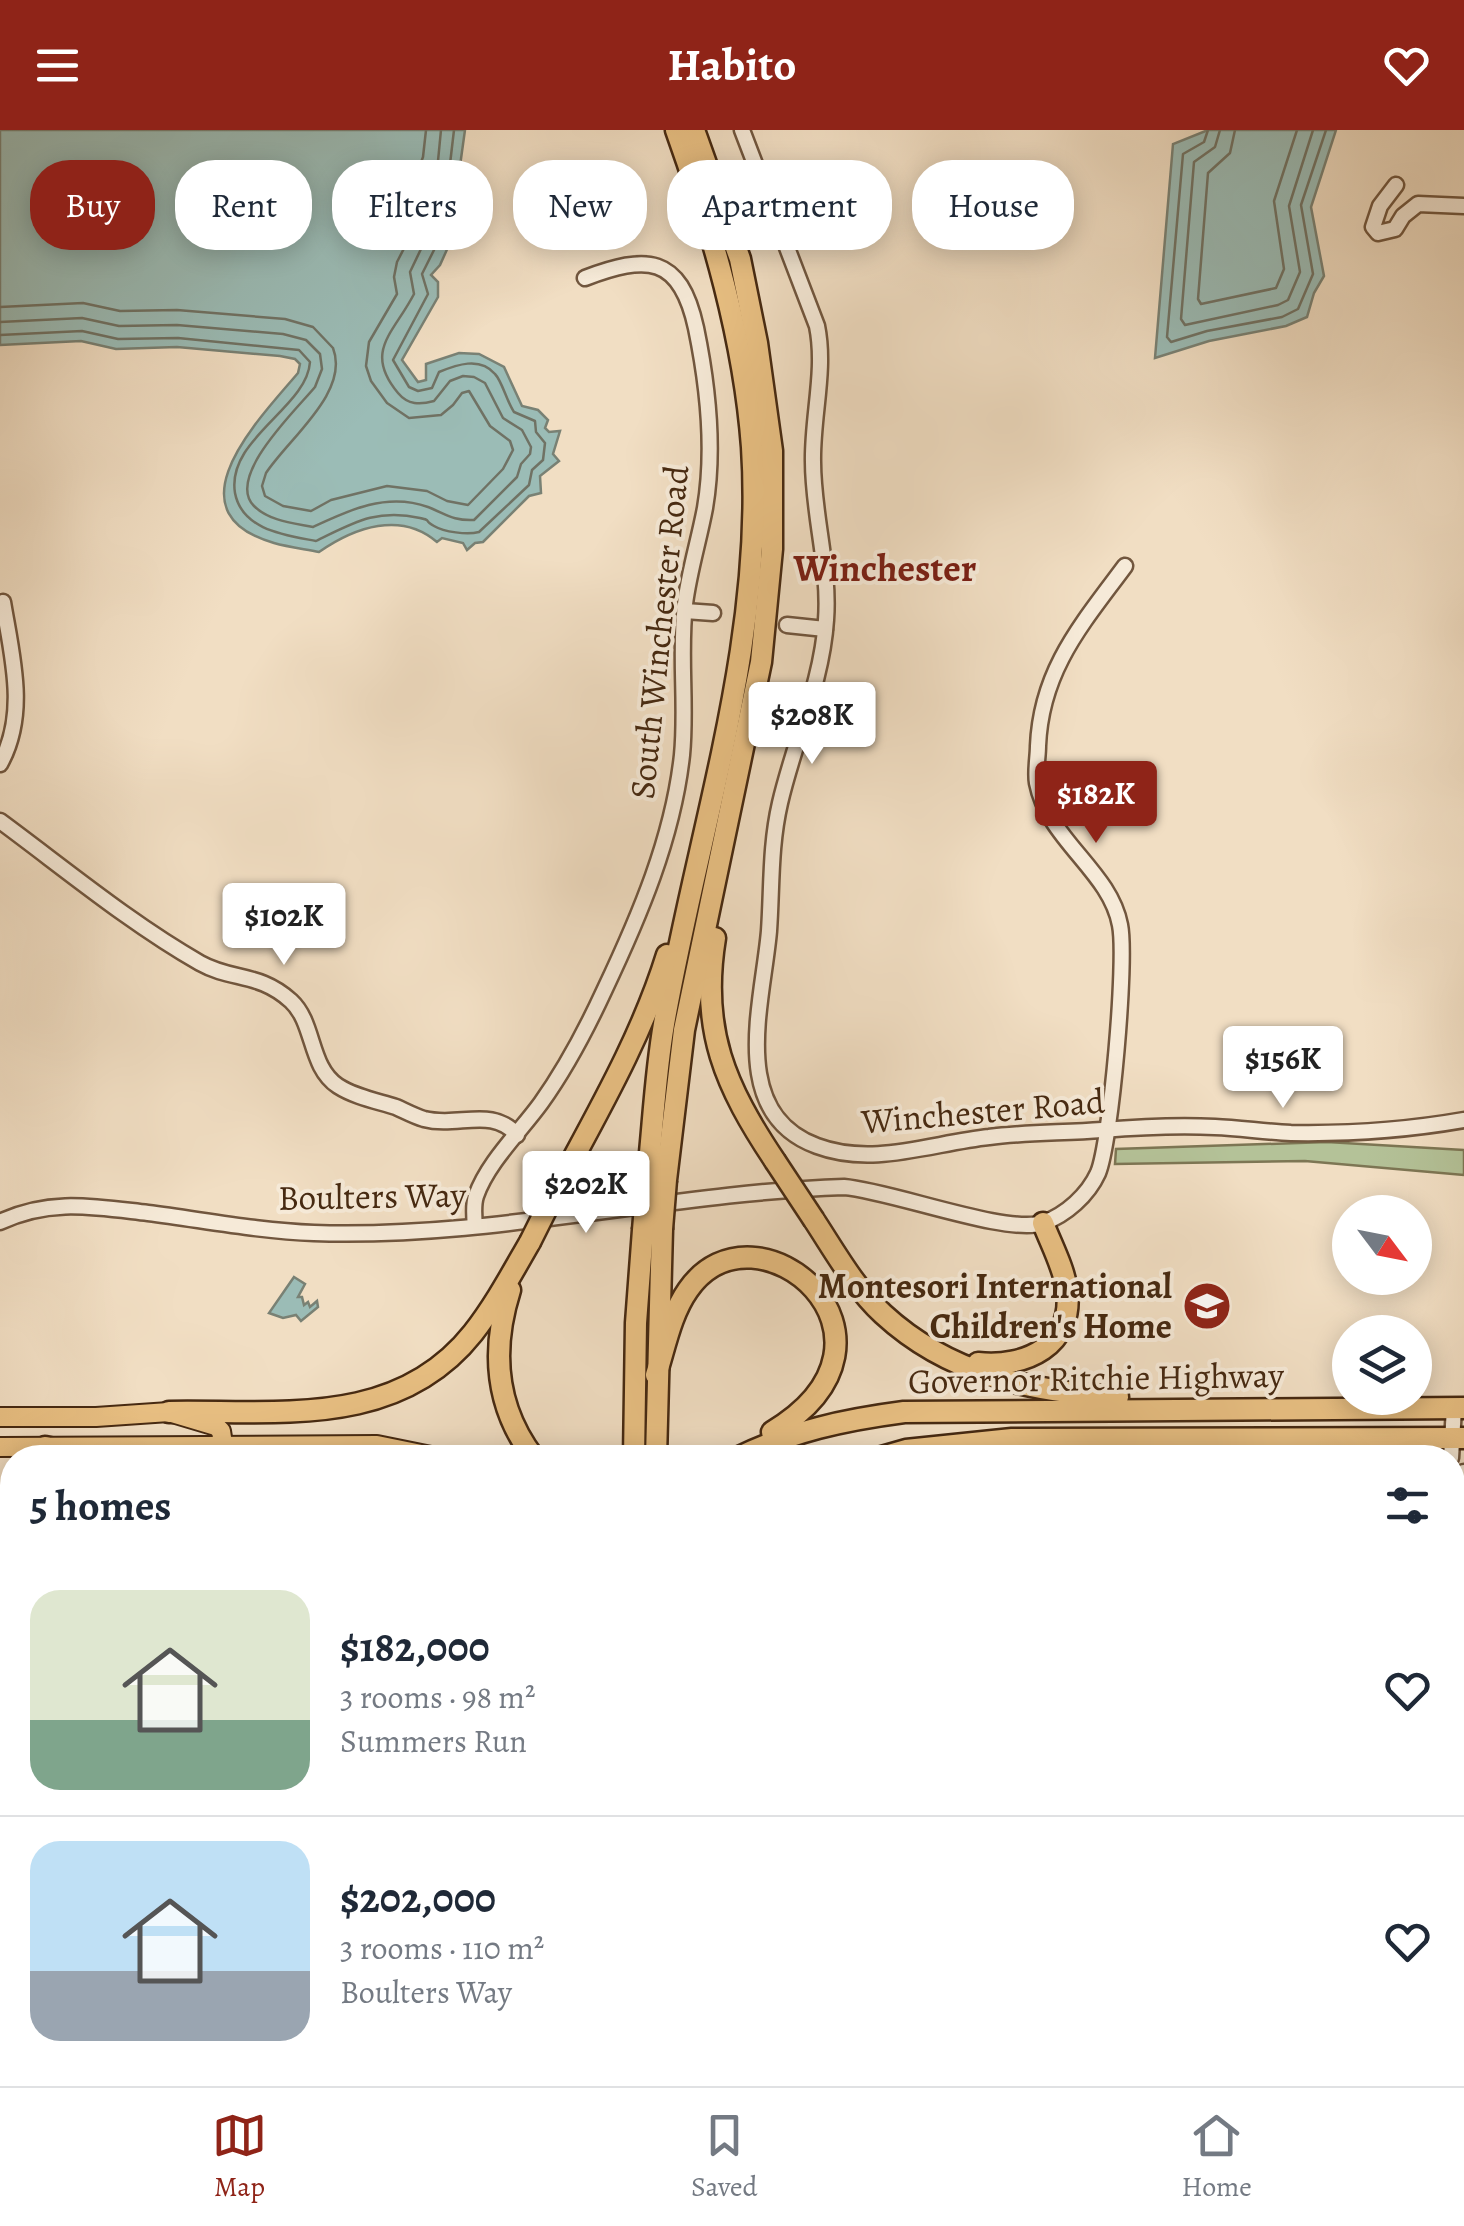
<!DOCTYPE html>
<meta charset="utf-8">
<style>
body{margin:0;font-family:Alegreya,serif;background:#f2f2f3;color:#1f2937;height:100vh;display:flex;flex-direction:column;font-size:38px;white-space:nowrap}
*{box-sizing:border-box;margin:0}
p{font-size:32px;color:#747a83}
.icon{flex:none;width:55px;height:55px;fill:none;stroke:currentColor;stroke-width:2;stroke-linecap:round;stroke-linejoin:round}
.map{position:relative;flex:1;overflow:hidden}
.drawer{position:absolute;left:0px;top:1315px;width:1465px;height:642px;display:flex;flex-direction:column;background:#fff;border-radius:40px 40px 0 0;box-shadow:0 5px 25px #0003}
.drawer>*{flex:none}
.guide{position:absolute;left:30px;top:30px;width:1405px;height:90px;display:flex;gap:20px}
.needle{width:65px;rotate:122deg}
.buttons{position:absolute;left:1332px;top:1065px;display:grid;gap:20px}
.buttons a{display:grid;place-items:center;width:100px;height:100px;border-radius:50%;background:#fff;box-shadow:0 5px 25px #0003;font-size:50px}
.price{position:absolute;translate:-50% -85px;padding:0 22px;border-radius:10px;background:#fff;color:#222;font-size:32px;line-height:65px;filter:drop-shadow(0 2px 5px #0008)}
.price::after{content:'';position:absolute;left:50%;top:60px;width:30px;height:22px;margin-left:-15px;background:inherit;clip-path:polygon(0 0,100% 0,50% 100%)}
.price.active{background:#8f2418;color:#fff}
ul{padding:0;list-style:none}
li{display:flex;align-items:center;gap:30px;height:250px;padding:0 30px}
li+li{border-top:2px solid #e0e1e3}
li span{display:grid;place-items:center;flex:none;width:280px;height:200px;border-radius:30px;color:#555}
li>.icon{margin-inline-start:auto}
span .icon{width:120px;height:120px;fill:#fffc;stroke-width:1}
li b{font-size:42px}
h2{display:flex;justify-content:space-between;align-items:center;height:120px;padding:0 30px;font-size:42px}
.pill{padding:0 35px;border-radius:40px;background:#fff;box-shadow:0 5px 25px #0003;font-size:35px;line-height:90px}
.pill.active{background:#8f2418;color:#fff}
header{display:flex;justify-content:space-between;align-items:center;height:130px;padding:0 30px;background:#8f2418;color:#fff;font-size:45px;font-weight:600}
.tabs{display:flex;justify-content:space-around;align-items:center;height:140px;border-top:2px solid #e0e1e3;background:#fff;font-size:28px;color:#747a83}
.tabs a{display:grid;justify-items:center;gap:5px}
.tabs .active{color:#8f2418}
.map>svg:first-child{display:block}
.green{fill:#b4c298;stroke:#7d7654;stroke-width:2.5}
.water{fill:#9bbcb6;stroke:#798174;stroke-width:2.5}
.lines{fill:none;stroke-linecap:round;stroke-linejoin:round}
.shore{stroke:#707264;stroke-width:2.5}
.stream{stroke:#798174;stroke-width:2.5}
.minor-casing{stroke:#71563e;stroke-width:19}
.major-casing{stroke:#462911;stroke-width:22}
.highway-casing{stroke:#462911;stroke-width:25}
.minor{stroke:#f6ead8;stroke-width:14}
.major{stroke:#e8bf82;stroke-width:18}
.highway{stroke:#e8bf82;stroke-width:20}
.highway-bridge-casing{stroke:#462911;stroke-width:25;stroke-linecap:butt}
.highway-bridge{stroke:#e8bf82;stroke-width:20}
.labels{text-anchor:middle;dominant-baseline:central;stroke-width:8;stroke-linejoin:round;paint-order:stroke}
.street-label{font-size:35px;fill:#462911;stroke:#f6ead8}
.poi-label{font-size:35px;font-weight:bold;fill:#462911;stroke:#f6ead8;text-anchor:end}
.neighbourhood-label{font-size:38px;font-weight:bold;fill:#7a1f14;stroke:#f6ead8}
</style>
<header><svg class="icon" aria-label="menu" viewBox="0 0 24 24"><path d="M4 6h16M4 12h16M4 18h16"/></svg>Habito<svg class="icon" aria-label="heart" viewBox="0 0 24 24"><path d="M12 20l-8-8c-3-5 5-10 8-4 3-6 11-1 8 4z"/></svg></header>
<div class="map">
<svg width="1464" height="1956" viewBox="0 0 1464 1956">
<rect width="100%" height="100%" fill="#f1dec3"/>
<filter id="stains"><feTurbulence type="fractalNoise" baseFrequency=".002" numOctaves="4"/><feColorMatrix values="0 0 0 0 .2 0 0 0 0 .09 0 0 0 0 .02 0 0 0 .5 -.17"/></filter>
<radialGradient id="worn" r=".72"><stop offset=".6" stop-color="#630" stop-opacity="0"/><stop offset="1" stop-color="#630" stop-opacity=".3"/></radialGradient>
<path class="green" d="M1327,1012L1464,1020V1045L1305,1031L1115,1034L1116,1019Z"/>
<g class="water">
<path d="M0,0H465L460,36L451,58L457,65L452,87L458,95L440,135L431,145L438,152V167L402,230L418,252L426,250V234L459,223L479,224L504,237L522,276L538,280L548,290L545,298L549,302L560,301L553,324L559,331L540,346L541,363L529,366L483,412L475,413L467,420L463,413L442,408L437,412C401,381 355,397 319,422C304,419 288,417 274,413C166,382 261,287 298,243L300,234L295,229L280,226L177,217L116,219L81,211L0,215Z"/>
<path d="M1208,0H1336L1311,77L1324,146L1314,163L1307,187L1286,196L1209,211L1155,228L1173,14Z"/>
<path d="M294,1147L305,1154L298,1167H302L304,1175L308,1172L310,1177L317,1171L318,1177L301,1191L296,1185L283,1188L269,1183Z"/>
</g>
<g class="lines">
<g class="shore">
<path d="M1208,0L1204,12L1183,24L1167,207L1171,212L1207,201L1282,187L1298,179L1313,144L1301,75L1326,0"/>
<path d="M1220,0L1215,17L1194,32L1181,189L1185,195L1278,175L1288,170L1300,142L1289,76L1313,0"/>
<path d="M1235,0L1230,23L1208,43L1198,169L1201,174L1276,158L1284,139L1274,71L1297,0"/>
<path d="M0,177L83,173L120,181L177,180L285,189L313,197L333,218C350,262 289,308 266,343L262,356L265,366L283,376L311,381L331,370L387,356L427,361L447,371L468,375L503,339L513,320L510,311L490,296L469,261L462,263L453,275L441,285L409,288L387,273L371,251L366,236L369,212L397,164L394,147L397,132L415,97L414,51L423,27L426,0"/>
<path d="M0,192L82,188L119,196L177,195L283,204L306,210L320,224L322,239L315,257C297,279 225,347 254,376C269,391 293,393 313,397C349,380 387,362 428,377C446,384 453,391 474,390L517,347L521,334L530,324L531,317L522,300L503,288L485,253L474,247L463,246L450,251L434,271C420,275 408,275 398,263C363,221 394,203 414,164L410,142L431,98L429,56L438,31L441,0"/>
<path d="M0,205L82,201L118,209L178,208L299,220L310,232C307,278 226,309 235,363C242,400 285,405 316,411C353,393 377,378 420,388C433,391 422,389 434,396C444,402 467,405 479,402L529,355L532,340L543,330L545,313L536,302L535,291L514,282C507,272 502,251 495,244C480,226 456,235 439,242L432,258L418,261L409,257L393,230L428,164L422,144L445,98L442,86L445,68L441,57L450,34L454,0"/>
</g>
<path class="stream" d="M1427,1945L1430,1956"/>
<g class="minor-casing">
<g id="minor">
<path d="M742,0L817,196C826,240 812,287 813,332C813,385 830,437 826,490C822,553 794,612 780,673C770,716 772,757 769,801C763,872 727,983 817,1016C873,1037 932,1013 989,1007C1026,1002 1064,1003 1102,1000C1139,997 1178,995 1215,997C1240,998 1266,1002 1291,1003C1349,1004 1407,1000 1464,990"/>
<path d="M1396,55L1380,76L1373,97L1378,103L1395,99L1403,86L1418,74L1464,76"/>
<path d="M685,481L713,483"/>
<path d="M787,495L825,499"/>
<path d="M0,634C28,584 12,526 3,472"/>
<path d="M0,691C65,739 130,793 200,833C232,851 259,842 291,871C315,893 309,937 338,956C355,967 377,971 396,977C405,981 414,986 424,989C458,998 492,976 517,1005"/>
<path d="M0,1092C50,1068 95,1077 148,1083C203,1090 259,1101 314,1103C492,1109 667,1063 844,1057C892,1061 1006,1105 1043,1093C1066,1085 1088,1065 1098,1043C1111,1012 1127,829 1120,795C1110,741 1048,710 1037,653C1035,642 1038,627 1038,616C1041,540 1082,494 1125,436"/>
<path d="M475,1096C474,1086 473,1075 476,1066C488,1032 520,1002 541,973C566,938 586,900 604,861C639,787 673,708 682,625C687,575 679,524 685,474C689,442 699,410 705,378C715,319 708,256 696,198C680,124 646,125 585,148"/>
<path d="M1451,1328L1454,1278"/>
<path d="M1452,1346L1464,1342"/>
<path d="M1452,1727L1464,1720"/>
<path d="M0,1767L12,1759"/>
<path d="M111,1945L114,1956"/>
<path d="M331,1945L335,1956"/>
<path d="M435,1945L443,1956"/>
<path d="M915,1945L919,1956"/>
<path d="M678,1956L679,1945"/>
<path d="M1128,1956L1131,1945"/>
</g>
</g>
<g class="major-casing">
<g id="major">
<path d="M0,1287H96L169,1282L216,1296L221,1301L225,1327"/>
<path d="M0,1317L377,1315L441,1328"/>
</g>
</g>
<g class="highway-casing">
<g id="highway">
<path d="M715,808C700,900 725,956 775,1031"/>
<path d="M666,1050L684,900L761,532L772,419V321L757,213L740,129L694,0"/>
<path d="M647,1052C653,1000 655,946 664,894C697,703 765,513 752,317C744,209 712,101 676,0"/>
<path d="M554,1064C595,987 641,909 667,825"/>
<path d="M814,1090C835,1122 855,1158 883,1184C949,1245 1030,1261 1118,1267"/>
<path d="M510,1160C491,1220 495,1277 534,1328"/>
<path d="M978,1233C1025,1238 1074,1216 1067,1160C1064,1138 1051,1114 1043,1093"/>
<path d="M656,1245C665,1217 671,1184 688,1160C756,1062 928,1208 772,1302"/>
<path d="M169,1282C278,1280 397,1299 473,1203C495,1175 512,1143 530,1112"/>
<path d="M45,1317L95,1328"/>
<path d="M634,1328L636,1193L643,1100"/>
<path d="M656,1328L662,1099"/>
<path d="M737,1328C793,1301 843,1290 904,1282L1464,1278"/>
<path d="M878,1328L906,1320L1012,1309L1464,1308"/>
<path d="M1007,1328L1064,1319"/>
<path d="M624,1956V1945"/>
<path d="M651,1956V1945"/>
</g>
</g>
<use href="#minor" class="minor"/>
<use href="#major" class="major"/>
<use href="#highway" class="highway"/>
<g class="highway-bridge-casing">
<g id="highway-bridge">
<path d="M775,1031L814,1090"/>
<path d="M662,1099L666,1050"/>
<path d="M643,1100L647,1052"/>
<path d="M530,1112L554,1064"/>
</g>
</g>
<use href="#highway-bridge" class="highway-bridge"/>
</g>
<defs>
<g id="school-disc" transform="scale(2.5)"><circle r="9.5" fill="#8f2418" stroke="#f6ead8"/><path d="M0-5L7-2L0 1L-7-2ZM-4 1L0 2.5L4 1V4Q0 6-4 4Z" fill="#fff"/></g>
</defs>
<g fill-rule="evenodd">
<use href="#school-disc" x="1207" y="1176"/>
</g>
<g class="labels">
<g class="street-label">
<text transform="translate(659 502) rotate(-84)">South Winchester Road</text>
<text transform="translate(983 981) rotate(-5)">Winchester Road</text>
<text transform="translate(372 1066) rotate(-1)">Boulters Way</text>
<text transform="translate(1096 1248) rotate(-1)">Governor Ritchie Highway</text>
</g>
<g class="poi-label">
<text x="1172" y="1156">Montesori International<tspan x="1172" dy="40">Children's Home</tspan></text>
</g>
<g class="neighbourhood-label">
<text x="885" y="438">Winchester</text>
</g>
</g>
<rect width="100%" height="100%" filter="url(#stains)"/>
<rect width="100%" height="100%" fill="url(#worn)"/>
</svg>
<div class="buttons">
<a><svg class="needle" viewBox="-14 -14 28 28"><path d="M0-13l5 13h-10z" fill="#e53935"/><path d="M0 13l5-13h-10z" fill="#747a83"/></svg></a>
<a><svg class="icon" aria-label="layers" viewBox="0 0 24 24"><path d="M12 4l9 5-9 5-9-5zM3 14l9 5 9-5"/></svg></a>
</div>
<b class="price" style="left:812px;top:637px">$208K</b>
<b class="price active" style="left:1096px;top:716px">$182K</b>
<b class="price" style="left:284px;top:838px">$102K</b>
<b class="price" style="left:1283px;top:981px">$156K</b>
<b class="price" style="left:586px;top:1106px">$202K</b>
<div class="guide">
<a class="pill active">Buy</a>
<a class="pill">Rent</a>
<a class="pill">Filters</a>
<a class="pill">New</a>
<a class="pill">Apartment</a>
<a class="pill">House</a>
</div>
<section class="drawer">
<h2>5 homes<svg class="icon" aria-label="filters" viewBox="0 0 24 24"><path d="M4 7h16M4 17h16"/><circle cx="9" cy="7" r="2"/><circle cx="15" cy="17" r="2"/></svg></h2>
<ul>
<li><span style="background:linear-gradient(#dfe7d0 65%,#7fa58c 0)"><svg class="icon" aria-label="home" viewBox="0 0 24 24"><path d="M3 11l9-7 9 7M6 9v11h12V9"/></svg></span><div><b>$182,000</b><p>3 rooms · 98 m²</p><p>Summers Run</p></div><svg class="icon" aria-label="heart" viewBox="0 0 24 24"><path d="M12 20l-8-8c-3-5 5-10 8-4 3-6 11-1 8 4z"/></svg></li>
<li><span style="background:linear-gradient(#bfe0f5 65%,#9aa5b1 0)"><svg class="icon" aria-label="home" viewBox="0 0 24 24"><path d="M3 11l9-7 9 7M6 9v11h12V9"/></svg></span><div><b>$202,000</b><p>3 rooms · 110 m²</p><p>Boulters Way</p></div><svg class="icon" aria-label="heart" viewBox="0 0 24 24"><path d="M12 20l-8-8c-3-5 5-10 8-4 3-6 11-1 8 4z"/></svg></li>
</ul>
</section>
</div>
<nav class="tabs">
<a class="active"><svg class="icon" aria-label="map" viewBox="0 0 24 24"><path d="M3 6l6-2 6 2 6-2v14l-6 2-6-2-6 2zM9 4v14M15 6v14"/></svg>Map</a>
<a><svg class="icon" aria-label="saved" viewBox="0 0 24 24"><path d="M7 4h10v16l-5-4-5 4z"/></svg>Saved</a>
<a><svg class="icon" aria-label="home" viewBox="0 0 24 24"><path d="M3 11l9-7 9 7M6 9v11h12V9"/></svg>Home</a>
</nav>
